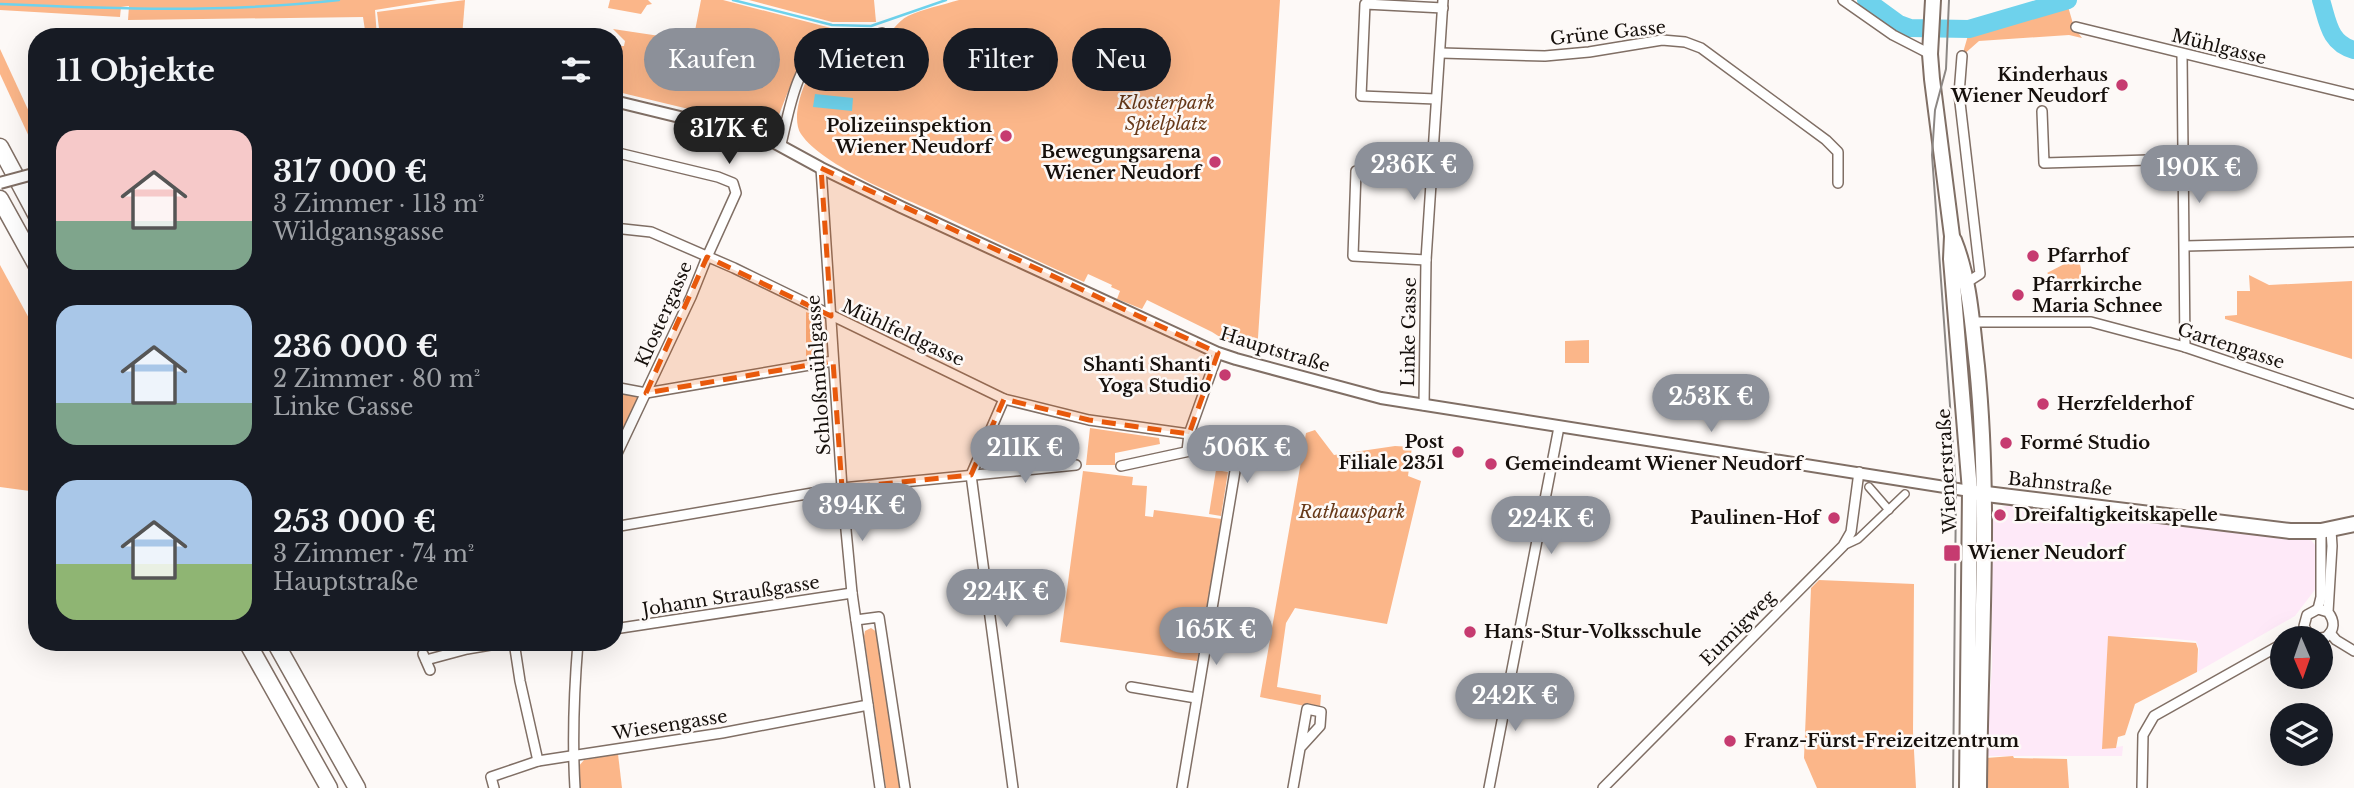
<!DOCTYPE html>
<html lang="de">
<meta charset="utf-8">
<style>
body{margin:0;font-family:"Libre Baskerville",serif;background:#242831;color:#f1f3f6;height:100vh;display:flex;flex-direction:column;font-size:26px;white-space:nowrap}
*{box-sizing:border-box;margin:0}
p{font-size:23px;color:#9ea1a6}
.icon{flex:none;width:38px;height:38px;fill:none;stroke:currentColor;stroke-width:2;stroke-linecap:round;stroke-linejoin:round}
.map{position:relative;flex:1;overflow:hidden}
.panel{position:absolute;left:28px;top:28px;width:595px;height:623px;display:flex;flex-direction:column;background:#171b24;border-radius:28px;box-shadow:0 7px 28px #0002}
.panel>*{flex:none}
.guide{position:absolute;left:644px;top:28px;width:665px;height:63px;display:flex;gap:14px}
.needle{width:46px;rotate:178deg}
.buttons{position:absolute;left:2270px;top:626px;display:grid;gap:14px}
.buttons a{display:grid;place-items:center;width:63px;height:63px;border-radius:50%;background:#171b24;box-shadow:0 7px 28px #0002;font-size:35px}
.price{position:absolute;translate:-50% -60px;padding:0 16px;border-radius:24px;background:#8c9099;color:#fff;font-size:23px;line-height:46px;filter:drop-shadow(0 2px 4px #0008)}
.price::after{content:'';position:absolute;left:50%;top:42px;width:21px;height:16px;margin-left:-10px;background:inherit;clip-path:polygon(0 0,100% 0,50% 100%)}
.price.on{background:#222;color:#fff}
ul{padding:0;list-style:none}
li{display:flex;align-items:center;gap:21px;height:175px;padding:0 28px}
li span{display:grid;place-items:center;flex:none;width:196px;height:140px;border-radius:21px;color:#555}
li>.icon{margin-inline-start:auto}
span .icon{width:84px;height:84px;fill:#fffc;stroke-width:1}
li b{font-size:30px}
h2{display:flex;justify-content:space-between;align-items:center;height:84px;padding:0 28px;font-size:30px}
.tag{padding:0 24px;border-radius:32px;background:#171b24;box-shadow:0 7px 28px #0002;font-size:24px;line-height:63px}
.tag.on{background:#8c9099;color:#fff}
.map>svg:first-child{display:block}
.commercial{fill:#fee9f8}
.green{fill:#fbb689}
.water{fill:#6ed2ec}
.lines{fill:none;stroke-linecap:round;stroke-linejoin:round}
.stream{stroke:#6ed2ec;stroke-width:2.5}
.river{stroke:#6ed2ec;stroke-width:18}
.pedestrian-casing{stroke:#806f65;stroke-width:10}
.minor-casing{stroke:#806f65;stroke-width:12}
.tertiary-casing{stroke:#806f65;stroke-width:14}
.primary-casing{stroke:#806f65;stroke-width:18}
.motorway-casing{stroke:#806f65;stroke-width:19}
.pedestrian{stroke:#fff;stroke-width:7}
.minor{stroke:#fff;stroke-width:9}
.tertiary{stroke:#fff;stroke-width:10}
.primary{stroke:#fff;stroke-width:14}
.motorway{stroke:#fff;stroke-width:16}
.tram{stroke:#8c8784;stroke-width:2}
.tertiary-bridge-casing{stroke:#806f65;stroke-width:14;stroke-linecap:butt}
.tertiary-bridge{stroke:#fff;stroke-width:10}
.marked{fill:#e8590c;fill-opacity:0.2;stroke:#e8590c;stroke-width:5;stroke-dasharray:14 9;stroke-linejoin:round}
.poi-dot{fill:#c63b70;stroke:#fdf9f7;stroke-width:2.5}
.labels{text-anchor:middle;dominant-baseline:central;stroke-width:5;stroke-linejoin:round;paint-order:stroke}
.street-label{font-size:18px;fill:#16100c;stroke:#fdf9f7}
.poi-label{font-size:18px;font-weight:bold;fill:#16100c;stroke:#fdf9f7;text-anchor:start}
.park-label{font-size:18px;font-style:italic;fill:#673919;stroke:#fdf9f7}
</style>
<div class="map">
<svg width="2354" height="788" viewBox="0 0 2354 788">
<rect width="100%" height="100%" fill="#fdf9f7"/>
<path class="commercial" d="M2007,506L2057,508L2310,539L2316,546L2317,587L2295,616L2197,672L2199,649L2196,641L2155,637H2108L2103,749L2123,746L2122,756H1985L1992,667L1991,522L1992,515L1997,508Z"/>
<g class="green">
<path d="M0,0H437L375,10L377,37H366L363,17L128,20L129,6L121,7L120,17L0,10Z"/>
<path d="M465,0L462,37H380L377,12Z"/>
<path d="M610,0H648L652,4L647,5L641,14L608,8Z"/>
<path d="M701,0H723L831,28H858V31L823,37L808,47L817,50C794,66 787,97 776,122L759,126L614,91V46H624L625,41L613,29L693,41Z"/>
<path d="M749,0H874L876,22H832Z"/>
<path d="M959,0H1280L1257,353L1234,346L1212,332L1147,300L1142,309L1117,299L1120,291L1111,287L1112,285L1088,274L1084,282C1037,261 990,238 943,216C907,199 823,167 801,134C790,118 804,79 816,64C832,44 860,51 880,40C891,35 897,21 908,16C923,9 942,5 959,0Z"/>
<path d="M2067,3L2074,27L2082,38L2069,35L1979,41L1962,56L1969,32Z"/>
<path d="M0,49L37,129V154L0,74Z"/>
<path d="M2074,259H2077C2085,270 2080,282 2071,291L2047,273Z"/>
<path d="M0,265L37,333V492L0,487Z"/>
<path d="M2249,275L2269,285L2352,281V359L2225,319V316L2237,315V291H2250Z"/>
<path d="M806,312L816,316L822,331L823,356L806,360Z"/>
<path d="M1589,340V363H1565V341Z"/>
<path d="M614,391L638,396V404L614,453Z"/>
<path d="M1090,428L1159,438L1160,444L1115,453V465H1086Z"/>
<path d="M1315,430L1334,455L1395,446L1412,447L1408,476L1421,481L1387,624L1295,608L1286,623L1277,687L1321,695L1320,709L1260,697L1306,433Z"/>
<path d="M1216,470L1228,472L1221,516L1209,514Z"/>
<path d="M1083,471L1133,477L1132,485L1147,486L1145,516L1153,517L1154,510L1222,519L1197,661L1060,642Z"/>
<path d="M1819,580L1914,584L1913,732L1916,788H1817L1804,758L1811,588Z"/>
<path d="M871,628L877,632L900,788H886L864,636L865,631Z"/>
<path d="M2108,636L2196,643L2198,649L2197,672L2135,704L2125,735L2118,737L2116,748L2102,749Z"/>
<path d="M618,754L622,788H579L578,767L584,760Z"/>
<path d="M2013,756L2014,758L2067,759L2069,788H1986V758Z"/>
</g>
<path class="water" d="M815,94L853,98L852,111L813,107Z"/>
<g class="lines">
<g class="stream">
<path d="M733,0L832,25L871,26L946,0"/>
<path d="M0,4C113,9 226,13 339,0"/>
</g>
<g class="river">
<path d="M1866,0L1899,24L1910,28L1969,29L2068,0"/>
<path d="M2321,0C2328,22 2329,43 2354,50"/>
</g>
<g class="pedestrian-casing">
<g id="pedestrian">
<path d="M1869,487L1889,510"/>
<path d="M1843,546L1858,539L1905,494"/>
</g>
</g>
<g class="minor-casing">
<g id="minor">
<path d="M1843,0L1893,35L1930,54"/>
<path d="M2076,27L2354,95"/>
<path d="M1441,53L1545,56L1589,52L1662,40L1685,42L1701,48L1826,140L1838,152V183"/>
<path d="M2182,54L2185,347"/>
<path d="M1962,56L1959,94L1980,274L1966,283"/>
<path d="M1436,99L1361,96L1365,4L1443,8"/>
<path d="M2042,111L2044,163L2184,159"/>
<path d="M781,144C788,117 796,60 824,48C842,41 864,38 882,33"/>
<path d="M614,152L718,177L733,183L736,193L707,257L691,297L614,460"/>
<path d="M821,168L842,488L852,593L880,788"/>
<path d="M614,228L651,232L734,268L1004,399L1089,420L1189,434"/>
<path d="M2185,246L2354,242"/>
<path d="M1426,260L1353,256L1356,171L1430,175"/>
<path d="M1972,322H2091L2185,347L2354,404"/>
<path d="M614,387L646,393L833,361"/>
<path d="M1004,399L971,475L1013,788"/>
<path d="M1424,405L1426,260L1443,0"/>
<path d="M1187,451L1189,434L1218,353"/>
<path d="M1121,466L1227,443L1238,453L1182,788"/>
<path d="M614,527L842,488L1076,465"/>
<path d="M2318,609L2321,597V531"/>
<path d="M2328,612L2318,609L2307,615L2304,626C2308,636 2315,640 2326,637C2335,630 2335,621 2328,612L2332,546L2331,530"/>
<path d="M856,620L879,617L905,788"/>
<path d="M614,629L852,593"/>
<path d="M2330,633L2336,640L2354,651"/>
<path d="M2291,639L2306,632"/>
<path d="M514,642L520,681L538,761"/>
<path d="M423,654L430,670"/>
<path d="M426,660L467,649L508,642"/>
<path d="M1131,687L1196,698"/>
<path d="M494,788L491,777L538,761L722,733L868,705"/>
<path d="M575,788C572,739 574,691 578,642"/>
<path d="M1293,788L1307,709L1321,712L1320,726L1300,748"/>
<path d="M1489,788L1559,427"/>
<path d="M1603,788L1843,546L1851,532L1859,472"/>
<path d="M2142,788L2143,735L2154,716L2282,644"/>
</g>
</g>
<g class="tertiary-casing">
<path id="tertiary" d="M614,101L766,138L821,168L901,207L1218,353L1236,359L1381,398L1970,491"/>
</g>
<g class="primary-casing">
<g id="primary">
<path d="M1933,0L1930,54L1932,79L1952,236L1951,259L1970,491L1967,788"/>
<path d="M1954,240C1970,280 1972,324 1977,366C1991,507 1980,647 1979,788"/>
<path d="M1978,493L2290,531H2321L2354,524"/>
</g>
</g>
<g class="motorway-casing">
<g id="motorway">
<path d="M0,147L37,216"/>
<path d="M0,199L37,266"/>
<path d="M247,642L329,788"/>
<path d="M275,642L357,788"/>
</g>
</g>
<use href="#pedestrian" class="pedestrian"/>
<use href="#minor" class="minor"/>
<use href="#tertiary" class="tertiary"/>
<use href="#primary" class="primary"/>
<use href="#motorway" class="motorway"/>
<path class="tram" d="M1949,0L1946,69L1935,110L1932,155L1956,489L1953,788"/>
<g class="tertiary-bridge-casing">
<path id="tertiary-bridge" d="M0,183L37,173"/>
</g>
<use href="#tertiary-bridge" class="tertiary-bridge"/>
</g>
<path class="marked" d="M821,168L1218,353L1189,434L1089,420L1004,399L971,475L842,488L833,361L646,393L707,257L831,316Z"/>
<g class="poi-dot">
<circle cx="2122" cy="85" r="7"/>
<circle cx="1006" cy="136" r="7"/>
<circle cx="1215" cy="162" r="7"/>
<circle cx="2033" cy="256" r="7"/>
<circle cx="2018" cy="295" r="7"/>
<circle cx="1225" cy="375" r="7"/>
<circle cx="2043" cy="404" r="7"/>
<circle cx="2006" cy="443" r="7"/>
<circle cx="1458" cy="452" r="7"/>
<circle cx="1491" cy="464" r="7"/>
<circle cx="2000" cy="515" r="7"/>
<circle cx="1834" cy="518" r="7"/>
<rect x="1943" y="544" width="18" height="18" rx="3.5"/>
<circle cx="1470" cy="632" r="7"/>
<circle cx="1730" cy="741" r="7"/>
</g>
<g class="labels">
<g class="street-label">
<text transform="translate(1608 33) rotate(-6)">Grüne Gasse</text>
<text transform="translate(2219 47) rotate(14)">Mühlgasse</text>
<text transform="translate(664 314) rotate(-66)">Klostergasse</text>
<text transform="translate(1409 332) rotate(-89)">Linke Gasse</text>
<text transform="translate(903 333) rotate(25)">Mühlfeldgasse</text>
<text transform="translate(2231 346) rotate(18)">Gartengasse</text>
<text transform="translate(1275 350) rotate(17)">Hauptstraße</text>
<text transform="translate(819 375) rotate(-94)">Schloßmühlgasse</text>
<text transform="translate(1947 471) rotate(-93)">Wienerstraße</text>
<text transform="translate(2060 484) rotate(6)">Bahnstraße</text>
<text transform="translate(731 596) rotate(-9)">Johann Straußgasse</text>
<text transform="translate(1738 628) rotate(-45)">Eumigweg</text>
<text transform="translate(670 725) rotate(-9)">Wiesengasse</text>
</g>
<g class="poi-label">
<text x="2108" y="75" text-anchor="end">Kinderhaus<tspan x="2108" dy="21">Wiener Neudorf</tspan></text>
<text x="992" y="126" text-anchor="end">Polizeiinspektion<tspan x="992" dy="21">Wiener Neudorf</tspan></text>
<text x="1201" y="152" text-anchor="end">Bewegungsarena<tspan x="1201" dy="21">Wiener Neudorf</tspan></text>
<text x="2047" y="256">Pfarrhof</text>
<text x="2032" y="285">Pfarrkirche<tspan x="2032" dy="21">Maria Schnee</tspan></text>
<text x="1211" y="365" text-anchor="end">Shanti Shanti<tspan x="1211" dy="21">Yoga Studio</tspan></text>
<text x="2057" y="404">Herzfelderhof</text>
<text x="1444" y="442" text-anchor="end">Post<tspan x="1444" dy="21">Filiale 2351</tspan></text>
<text x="2020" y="443">Formé Studio</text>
<text x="1505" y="464">Gemeindeamt Wiener Neudorf</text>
<text x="2014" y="515">Dreifaltigkeitskapelle</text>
<text x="1820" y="518" text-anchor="end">Paulinen-Hof</text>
<text x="1968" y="553">Wiener Neudorf</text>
<text x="1484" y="632">Hans-Stur-Volksschule</text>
<text x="1744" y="741">Franz-Fürst-Freizeitzentrum</text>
</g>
<g class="park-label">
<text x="1166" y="103">Klosterpark<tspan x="1166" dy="21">Spielplatz</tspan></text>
<text x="1352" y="512">Rathauspark</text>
</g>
</g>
</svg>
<div class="buttons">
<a><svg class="needle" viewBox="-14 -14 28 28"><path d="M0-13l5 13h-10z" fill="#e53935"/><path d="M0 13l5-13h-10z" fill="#9ea1a6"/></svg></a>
<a><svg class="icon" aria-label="layers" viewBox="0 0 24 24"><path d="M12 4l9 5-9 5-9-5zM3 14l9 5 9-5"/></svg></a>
</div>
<b class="price on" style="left:729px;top:166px">317K €</b>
<b class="price" style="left:1414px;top:202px">236K €</b>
<b class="price" style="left:2199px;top:205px">190K €</b>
<b class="price" style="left:1711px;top:434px">253K €</b>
<b class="price" style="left:1025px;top:485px">211K €</b>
<b class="price" style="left:1247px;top:485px">506K €</b>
<b class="price" style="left:862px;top:543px">394K €</b>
<b class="price" style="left:1551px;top:556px">224K €</b>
<b class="price" style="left:1006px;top:629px">224K €</b>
<b class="price" style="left:1216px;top:667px">165K €</b>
<b class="price" style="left:1515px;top:733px">242K €</b>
<div class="guide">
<a class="tag on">Kaufen</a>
<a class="tag">Mieten</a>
<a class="tag">Filter</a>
<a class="tag">Neu</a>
</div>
<section class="panel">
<h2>11 Objekte<svg class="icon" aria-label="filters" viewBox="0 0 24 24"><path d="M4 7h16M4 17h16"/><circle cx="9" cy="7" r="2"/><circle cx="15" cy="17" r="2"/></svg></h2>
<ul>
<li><span style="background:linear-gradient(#f6c9c9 65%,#7fa58c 0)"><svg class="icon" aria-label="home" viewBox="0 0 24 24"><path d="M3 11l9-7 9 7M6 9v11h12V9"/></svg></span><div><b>317 000 €</b><p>3 Zimmer · 113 m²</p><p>Wildgansgasse</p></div></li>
<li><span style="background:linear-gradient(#a9c7e8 70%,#7fa58c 0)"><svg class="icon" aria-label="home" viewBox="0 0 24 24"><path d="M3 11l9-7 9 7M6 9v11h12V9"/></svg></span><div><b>236 000 €</b><p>2 Zimmer · 80 m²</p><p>Linke Gasse</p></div></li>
<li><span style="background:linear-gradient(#a9c7e8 60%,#8fb573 0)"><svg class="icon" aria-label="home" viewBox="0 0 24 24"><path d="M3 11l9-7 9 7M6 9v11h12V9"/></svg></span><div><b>253 000 €</b><p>3 Zimmer · 74 m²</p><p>Hauptstraße</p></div></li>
</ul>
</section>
</div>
